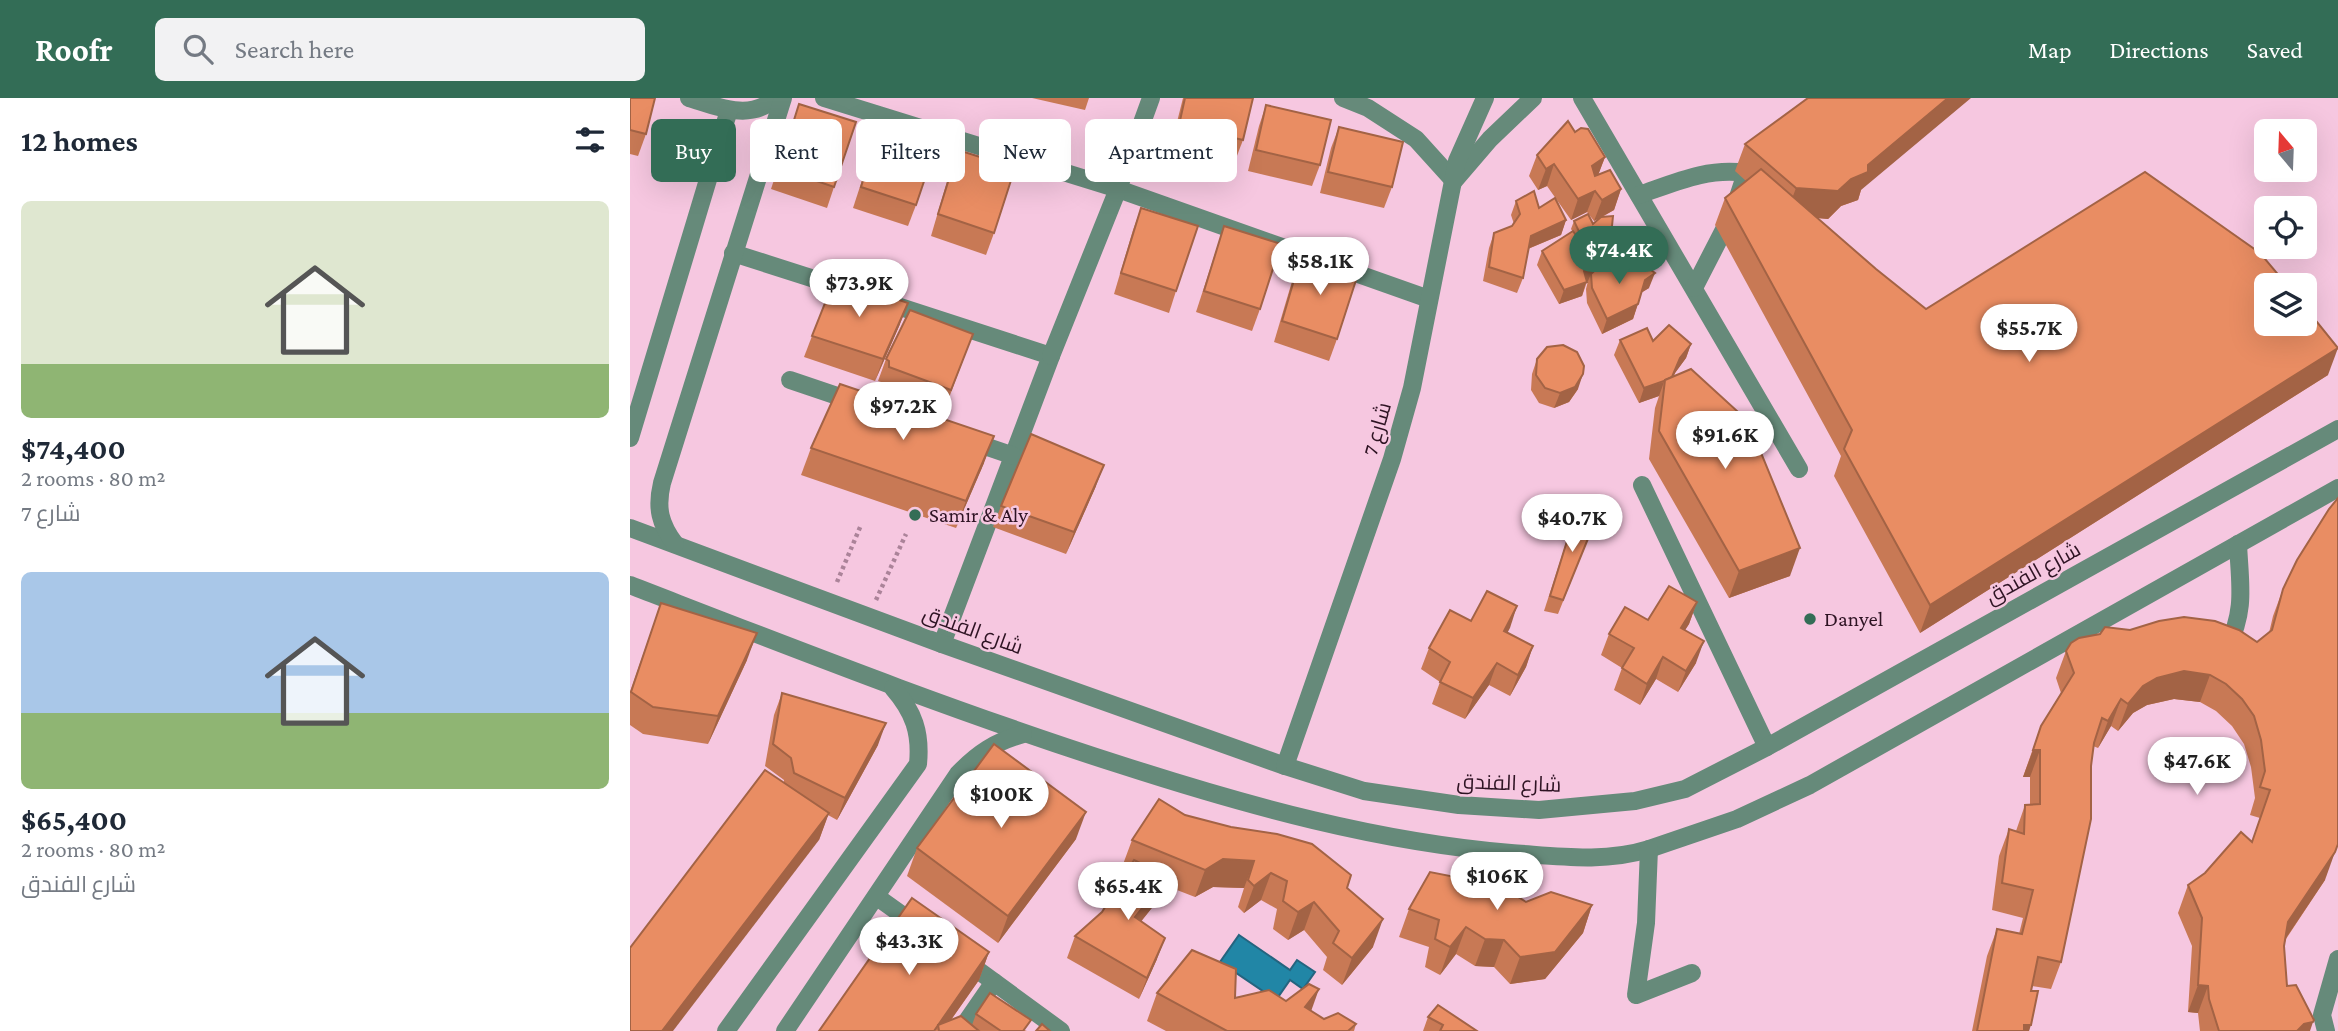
<!DOCTYPE html>
<meta charset="utf-8">
<style>
body{margin:0;font-family:"Crimson Pro",Cairo,serif;background:#f2f2f3;color:#1f2937;height:100vh;display:flex;flex-direction:column;font-size:26px;white-space:nowrap}
*{box-sizing:border-box;margin:0}
p{font-size:23px;color:#747a83}
.icon{flex:none;width:38px;height:38px;fill:none;stroke:currentColor;stroke-width:2;stroke-linecap:round;stroke-linejoin:round}
.map{position:relative;flex:1;overflow:hidden}
.side{display:flex;flex-direction:column;background:#fff;width:630px}
.side>*{flex:none}
.hud{position:absolute;left:21px;top:21px;width:665px;height:63px;display:flex;gap:14px}
.needle{width:46px;rotate:341deg}
.controls{position:absolute;left:1624px;top:21px;display:grid;gap:14px}
.controls a{display:grid;place-items:center;width:63px;height:63px;border-radius:10px;background:#fff;box-shadow:0 7px 28px #0002;font-size:35px}
.price{position:absolute;translate:-50% -60px;padding:0 16px;border-radius:24px;background:#fff;color:#222;font-size:23px;line-height:46px;filter:drop-shadow(0 2px 4px #0008)}
.price::after{content:'';position:absolute;left:50%;top:42px;width:21px;height:16px;margin-left:-10px;background:inherit;clip-path:polygon(0 0,100% 0,50% 100%)}
.price.active{background:#336d56;color:#fff}
ul{padding:0;list-style:none}
li{display:grid;align-content:center;gap:14px;height:371px;padding:0 21px}
li span{display:grid;place-items:center;height:217px;border-radius:10px;color:#555}
li>.icon{margin-inline-start:auto}
span .icon{width:126px;height:126px;fill:#fffc;stroke-width:1}
li b{font-size:30px}
h2{display:flex;justify-content:space-between;align-items:center;height:84px;padding:0 21px;font-size:30px}
.pill{padding:0 24px;border-radius:10px;background:#fff;box-shadow:0 7px 28px #0002;font-size:24px;line-height:63px}
.pill.active{background:#336d56;color:#fff}
header{display:flex;align-items:center;gap:42px;box-sizing:border-box;height:98px;padding:0 35px;background:#336d56;color:#fff}
header strong{font-size:33px}
nav{display:flex;gap:38px;margin-inline-start:auto;font-size:24px}
.search{width:490px;height:63px;background:#f2f2f3;display:flex;align-items:center;gap:18px;box-sizing:border-box;padding:0 24px;border-radius:10px;color:#747a83;font-size:26px}
main{display:flex;flex:1;min-height:0}
.map>svg:first-child{display:block}
.water{fill:#2186a6;stroke:#25647f;stroke-width:2}
.lines{fill:none;stroke-linecap:round;stroke-linejoin:round}
.path{stroke:#ab8399;stroke-width:4.5;stroke-dasharray:3.5 3.5;stroke-linecap:butt}
.minor{stroke:#668a7a;stroke-width:18}
.wall{fill:#c87955}
.shaded-wall{fill:#a36345}
.building{fill:#e98d63;stroke:#a36345;stroke-width:2}
.poi-dot{fill:#336d56;stroke:#f6c7e0;stroke-width:2.5}
.labels{text-anchor:middle;dominant-baseline:central;stroke-width:5;stroke-linejoin:round;paint-order:stroke}
.street-label{font-size:21px;fill:#2e1323;stroke:#f6c7e0}
.poi-label{font-size:21px;fill:#2e1323;stroke:#f6c7e0;text-anchor:start}
</style>
<header>
<strong>Roofr</strong>
<div class="search"><svg class="icon" aria-label="search" viewBox="0 0 24 24"><circle cx="10" cy="10" r="6"/><path d="M15 15l6 6"/></svg>Search here</div>
<nav><a>Map</a><a>Directions</a><a>Saved</a></nav>
</header>
<main>
<section class="side">
<h2>12 homes<svg class="icon" aria-label="filters" viewBox="0 0 24 24"><path d="M4 7h16M4 17h16"/><circle cx="9" cy="7" r="2"/><circle cx="15" cy="17" r="2"/></svg></h2>
<ul>
<li><span style="background:linear-gradient(#dfe7d0 75%,#8fb573 0)"><svg class="icon" aria-label="home" viewBox="0 0 24 24"><path d="M3 11l9-7 9 7M6 9v11h12V9"/></svg></span><div><b>$74,400</b><p>2 rooms · 80 m²</p><p>شارع 7</p></div></li>
<li><span style="background:linear-gradient(#a9c7e8 65%,#8fb573 0)"><svg class="icon" aria-label="home" viewBox="0 0 24 24"><path d="M3 11l9-7 9 7M6 9v11h12V9"/></svg></span><div><b>$65,400</b><p>2 rooms · 80 m²</p><p>شارع الفندق</p></div></li>
</ul>
</section>
<div class="map">
<svg width="1708" height="933" viewBox="0 0 1708 933">
<rect width="100%" height="100%" fill="#f6c7e0"/>
<path class="water" d="M609,837L660,872L667,862L685,874L673,891L660,882L646,902L590,864Z"/>
<g class="lines">
<g class="path">
<path d="M207,484L231,427"/>
<path d="M246,502L276,436"/>
</g>
<g class="minor">
<path d="M59,0C86,8 121,24 145,0"/>
<path d="M194,0L488,91L799,201"/>
<path d="M713,0L738,10L786,41L824,83L860,41L903,0"/>
<path d="M952,0L1169,371"/>
<path d="M1009,97C1044,85 1078,69 1116,75"/>
<path d="M103,155L225,194"/>
<path d="M1064,190L1103,114L1116,75L1128,65"/>
<path d="M255,204L421,258L312,546"/>
<path d="M421,258L488,91L521,0"/>
<path d="M160,282L228,305"/>
<path d="M0,340L99,12"/>
<path d="M337,342L384,358"/>
<path d="M1012,387L1137,649"/>
<path d="M0,430L312,546L655,668L734,693L829,707L909,712L1005,703L1055,691L1137,649L1708,331"/>
<path d="M45,446C30,426 26,410 32,385L153,0"/>
<path d="M0,487C163,550 325,614 491,667C618,708 748,744 881,755C927,758 974,765 1019,751L1107,721L1180,687L1708,390"/>
<path d="M1597,550C1616,511 1610,488 1608,446"/>
<path d="M655,668L762,361L782,290L827,63L855,0"/>
<path d="M1019,751L1016,825L1006,897L1062,875"/>
<path d="M247,799L289,829"/>
<path d="M334,862L431,933"/>
<path d="M96,933L288,666C291,635 284,614 263,590"/>
<path d="M155,933L328,676C348,655 365,644 393,636"/>
<path d="M330,933L364,884"/>
<path d="M1696,933L1692,917L1708,861"/>
</g>
</g>
<g class="wall">
<path d="M0,0L16,36L8,58L0,56Z"/>
<path d="M402,0H459L455,12Z"/>
<path d="M553,0H623L613,42L605,63L541,48Z"/>
<path d="M169,6L204,89L197,110L141,91Z"/>
<path d="M636,7L690,67L682,88L618,73L629,28Z"/>
<path d="M251,24L286,107L278,128L223,110Z"/>
<path d="M709,29L762,89L754,110L690,95L701,50Z"/>
<path d="M1115,46L1231,92L1228,102L1211,108L1198,121L1187,120L1246,171L1296,211L1698,277L1290,535L1204,378L1211,358L1085,127L1095,100L1116,83L1105,73Z"/>
<path d="M328,52L364,135L356,157L301,138L320,73Z"/>
<path d="M907,57L975,59L968,77L991,91L984,112L972,119L982,128L979,135L962,150L957,142L952,146L966,167L965,173H991L1019,190L1011,195L1003,221L972,236L957,205L956,191L958,183L957,184L952,198L929,206L907,167L912,153L943,134L941,131L944,123L963,126L970,120L964,123L957,114L941,122L917,88L908,92L899,78Z"/>
<path d="M886,103L909,110L936,122L931,137L898,151L893,180L887,195L853,183L859,150L864,135L882,128L884,126L881,117Z"/>
<path d="M511,110L546,193L539,215L484,196L503,132Z"/>
<path d="M594,128L630,211L622,233L566,214Z"/>
<path d="M671,158L707,241L699,263L644,244L663,180Z"/>
<path d="M270,226L245,283L174,259L182,238Z"/>
<path d="M343,236L314,313L252,291L251,284L248,283L256,261Z"/>
<path d="M990,242L1061,246L1056,260L1045,275L1043,279L1160,478L1099,500L1019,361L1025,310L1029,298L1009,305L984,257Z"/>
<path d="M907,261L948,291L939,304L924,310L909,305L901,292L902,276Z"/>
<path d="M181,350L354,365L326,430L171,377Z"/>
<path d="M466,388L436,456L363,429L371,408Z"/>
<path d="M946,414L960,436L928,516L914,513Z"/>
<path d="M1653,491L1695,782L1656,841L1654,848L1657,888L1680,933H1570L1568,915L1558,914L1562,848L1548,815L1558,787L1622,744L1630,720L1620,717L1625,700L1621,669L1614,646L1602,628L1586,613L1570,604L1544,601L1517,607L1503,615L1488,633L1481,628L1468,650L1463,648L1431,864L1421,891L1402,888L1399,933H1342L1357,858L1367,831L1389,836L1393,820L1362,812L1369,758L1379,731L1386,733L1395,707H1400V679H1393L1411,628L1431,595L1426,580L1436,553L1500,532L1627,544L1639,535L1643,518Z"/>
<path d="M1067,504L1059,526L1055,532L1066,565L1048,594L1026,581L1010,607L984,592L992,570L971,557L979,536Z"/>
<path d="M31,505L117,562L78,646L13,636L0,627V594Z"/>
<path d="M887,508L877,534L903,548L896,569L880,598L859,587L835,621L802,606L810,584L791,571L799,550L841,523Z"/>
<path d="M152,595L248,647L207,722L198,717L189,742L154,685V682L135,668L144,617Z"/>
<path d="M555,717L717,790L743,849L712,887L693,872L697,859L674,832L658,842L643,831L647,811L631,802L614,815L608,809L614,790L583,789L565,799L534,787L529,801L511,823L527,861L509,901L437,860L445,838L472,814L498,772L492,769L502,742Z"/>
<path d="M446,741L368,845L277,778L287,750Z"/>
<path d="M882,795L896,804L962,807L953,835L915,881L880,886L864,869L845,868L826,856L810,877L795,869L799,849L769,839L779,811Z"/>
<path d="M359,854L349,882L321,922L342,927L346,916L397,933H189Z"/>
<path d="M527,895L656,903L681,913L694,921L726,926L724,933H536L517,923Z"/>
<path d="M798,919L847,933H793Z"/>
</g>
<g class="shaded-wall">
<path d="M1318,0H1341L1231,92L1228,102L1211,108L1198,121L1156,117L1166,90L1221,81Z"/>
<path d="M975,59L967,80L954,90L962,68Z"/>
<path d="M924,66L917,88L908,92L916,71Z"/>
<path d="M991,91L984,112L964,123L972,102Z"/>
<path d="M965,93L957,114L941,122L948,101Z"/>
<path d="M936,122L931,137L895,152L901,138Z"/>
<path d="M982,128L979,135L962,150L964,142Z"/>
<path d="M959,135L957,142L950,147L952,140Z"/>
<path d="M966,167L961,181V176L958,183L956,184L952,198L929,206L934,192L954,173Z"/>
<path d="M1025,175L1019,190L1009,196L1015,182Z"/>
<path d="M278,205L270,226L245,283L253,261Z"/>
<path d="M1008,206L1003,221L972,236L977,221Z"/>
<path d="M1061,246L1056,260L1045,275L1036,296L1050,260Z"/>
<path d="M1708,250L1698,277L1290,535L1300,507Z"/>
<path d="M953,276L948,291L939,304L924,310L930,295Z"/>
<path d="M1034,284L1029,298L1009,305L1014,290Z"/>
<path d="M364,338L354,365L326,430L336,403Z"/>
<path d="M474,367L466,388L436,456L444,434Z"/>
<path d="M1170,450L1160,478L1099,500L1109,473Z"/>
<path d="M1067,504L1059,526L1043,551L1051,530Z"/>
<path d="M887,508L880,530L867,554L874,533Z"/>
<path d="M127,535L117,562L78,646L88,618Z"/>
<path d="M1074,543L1066,565L1048,594L1056,573Z"/>
<path d="M903,548L896,569L880,598L888,577Z"/>
<path d="M1033,559L1026,581L1010,607L1017,586Z"/>
<path d="M867,565L859,587L835,621L843,600Z"/>
<path d="M1554,573L1580,577L1570,604L1544,601L1517,607L1503,615L1488,633L1498,606L1513,588L1527,580Z"/>
<path d="M1491,601L1481,628L1468,650L1478,623Z"/>
<path d="M256,625L248,647L207,722L215,700Z"/>
<path d="M1403,652H1410L1400,679H1393Z"/>
<path d="M456,714L446,741L368,845L378,818Z"/>
<path d="M199,715L189,742L43,933H32Z"/>
<path d="M1705,754L1695,782L1648,852L1658,824Z"/>
<path d="M593,761L624,763L614,790L583,789L565,799L575,772Z"/>
<path d="M641,775L631,802L614,815L624,788Z"/>
<path d="M537,779L529,801L498,840L505,819Z"/>
<path d="M684,804L674,832L658,842L668,814Z"/>
<path d="M962,807L953,835L915,881L880,886L890,859Z"/>
<path d="M753,821L743,849L712,887L722,860Z"/>
<path d="M836,829L826,856L810,877L820,849Z"/>
<path d="M535,840L527,861L509,901L517,880Z"/>
<path d="M855,841L874,842L864,869L845,868Z"/>
<path d="M359,854L349,882L313,933L308,927Z"/>
<path d="M1568,887L1578,888L1568,915L1558,914Z"/>
<path d="M689,891L679,919L675,909Z"/>
<path d="M1683,924L1680,933H1668L1674,926Z"/>
<path d="M1394,927H1401L1399,933H1392Z"/>
</g>
<g class="building">
<path d="M0,0H25L16,36L0,32Z"/>
<path d="M555,0H623L613,42L549,27Z"/>
<path d="M1178,0H1318L1238,67V74L1221,81L1208,93L1166,90L1115,46Z"/>
<path d="M169,6L226,24L204,89L149,70Z"/>
<path d="M636,7L701,22L690,67L626,52Z"/>
<path d="M938,23L945,34L951,30L958,31L975,59L962,68L965,78L980,72L991,91L972,102L965,93L948,101L924,66L916,71L907,57Z"/>
<path d="M251,24L308,42L286,107L231,89Z"/>
<path d="M709,29L773,44L762,89L698,74Z"/>
<path d="M328,52L385,70L364,135L308,116Z"/>
<path d="M1131,71L1246,171L1296,211L1515,74L1630,155L1657,187H1636V226H1675V209L1708,250L1300,507L1214,351L1222,332L1095,100Z"/>
<path d="M904,93L909,110L925,100L936,122L901,138L893,180L859,169L864,135L882,128L890,116L886,103Z"/>
<path d="M511,110L568,128L546,193L491,175Z"/>
<path d="M958,116L963,126L971,119L983,118L982,128L964,142L959,135L952,140L944,123Z"/>
<path d="M594,128L651,146L630,211L574,193Z"/>
<path d="M943,133L966,167L954,173L957,184L934,192L912,153Z"/>
<path d="M671,158L728,176L707,241L652,223Z"/>
<path d="M977,161L991,173L1007,162L1025,175L1015,182L1008,206L977,221L962,190L961,176Z"/>
<path d="M205,180L278,205L253,261L182,238Z"/>
<path d="M280,212L343,236L321,292L259,269V263L256,261Z"/>
<path d="M1039,227L1061,246L1050,260L1042,279L1035,282L1034,283L1014,290L990,242L1017,230L1023,243Z"/>
<path d="M933,247L947,254L954,268L953,276L945,289L930,295L915,290L906,277L907,261L917,249Z"/>
<path d="M1061,271L1118,323L1170,450L1109,473L1029,333L1035,282Z"/>
<path d="M210,286L364,338L336,403L181,350Z"/>
<path d="M401,336L474,367L444,434L371,408Z"/>
<path d="M1708,400V746L1705,754L1658,824L1654,848L1657,888L1666,887L1684,922L1683,924L1674,926L1668,932L1669,933H1589L1579,901L1578,888L1568,887L1572,820L1558,787L1575,775L1611,734L1622,744L1640,692L1630,689L1635,673L1631,642L1624,618L1612,601L1596,586L1580,577L1554,573L1527,580L1513,588L1498,606L1491,601L1478,623L1472,620L1464,645L1461,668V721L1431,864L1408,859L1401,893H1408L1401,927H1394V933H1347L1367,831L1392,836L1403,792L1372,785L1379,731L1394,736L1395,707L1410,706V652H1403L1411,628L1444,575L1436,553L1441,545L1449,540L1470,536L1475,529L1500,532L1529,523L1554,519L1585,523L1609,532L1627,544L1642,532L1653,491L1667,462L1699,411Z"/>
<path d="M946,414L966,421L933,502L920,498Z"/>
<path d="M1039,488L1067,504L1051,530L1074,543L1056,573L1033,559L1017,586L992,570L1004,550L979,536L995,509L1018,522Z"/>
<path d="M857,493L887,508L874,533L903,548L888,577L867,565L843,600L810,584L820,564L799,550L820,512L841,523Z"/>
<path d="M31,505L127,535L88,618L23,609L1,594Z"/>
<path d="M152,595L256,625L215,700L164,675L161,660L143,646Z"/>
<path d="M364,646L456,714L378,818L287,750Z"/>
<path d="M135,672L199,715L32,933H0V850Z"/>
<path d="M529,701L555,717L601,729L647,736L682,746L721,777L717,790L753,821L722,860L703,845L709,833L684,804L668,814L653,803L657,783L641,775L624,788L618,782L624,763L593,761L575,772L502,742Z"/>
<path d="M504,762L537,779L505,819L535,840L517,880L445,838L472,814Z"/>
<path d="M845,766L885,785L882,795L896,804L921,794L962,807L925,854L890,859L874,842L855,841L836,829L820,849L805,841L809,822L779,811L800,774L835,781Z"/>
<path d="M282,800L359,854L304,933H189Z"/>
<path d="M562,852L606,871L605,900L639,892L656,903L679,886L689,891L675,909L694,921L708,915L726,926L718,933H597L527,895Z"/>
<path d="M360,895L401,922L393,933H371L346,916Z"/>
<path d="M808,907L847,933H810L813,927L798,919Z"/>
<path d="M331,918L349,933H309L308,927Z"/>
<path d="M412,926L420,933H406Z"/>
</g>
<g class="poi-dot">
<circle cx="285" cy="417" r="7"/>
<circle cx="1180" cy="521" r="7"/>
</g>
<g class="labels">
<g class="street-label">
<text transform="translate(747 331) rotate(-74)">شارع 7</text>
<text transform="translate(1403 475) rotate(-29)">شارع الفندق</text>
<text transform="translate(343 532) rotate(20)">شارع الفندق</text>
<text transform="translate(879 685) rotate(2)">شارع الفندق</text>
</g>
<g class="poi-label">
<text x="299" y="417">Samir &amp; Aly</text>
<text x="1194" y="521">Danyel</text>
</g>
</g>
</svg>
<div class="controls">
<a><svg class="needle" viewBox="-14 -14 28 28"><path d="M0-13l5 13h-10z" fill="#e53935"/><path d="M0 13l5-13h-10z" fill="#747a83"/></svg></a>
<a><svg class="icon" aria-label="locate" viewBox="0 0 24 24"><circle cx="12" cy="12" r="6"/><path d="M12 2v4M12 18v4M2 12h4M18 12h4"/></svg></a>
<a><svg class="icon" aria-label="layers" viewBox="0 0 24 24"><path d="M12 4l9 5-9 5-9-5zM3 14l9 5 9-5"/></svg></a>
</div>
<b class="price active" style="left:989px;top:188px">$74.4K</b>
<b class="price" style="left:690px;top:199px">$58.1K</b>
<b class="price" style="left:229px;top:221px">$73.9K</b>
<b class="price" style="left:1399px;top:266px">$55.7K</b>
<b class="price" style="left:273px;top:344px">$97.2K</b>
<b class="price" style="left:1095px;top:373px">$91.6K</b>
<b class="price" style="left:942px;top:456px">$40.7K</b>
<b class="price" style="left:1567px;top:699px">$47.6K</b>
<b class="price" style="left:371px;top:732px">$100K</b>
<b class="price" style="left:867px;top:814px">$106K</b>
<b class="price" style="left:498px;top:824px">$65.4K</b>
<b class="price" style="left:279px;top:879px">$43.3K</b>
<div class="hud">
<a class="pill active">Buy</a>
<a class="pill">Rent</a>
<a class="pill">Filters</a>
<a class="pill">New</a>
<a class="pill">Apartment</a>
</div>
</div>
</main>
